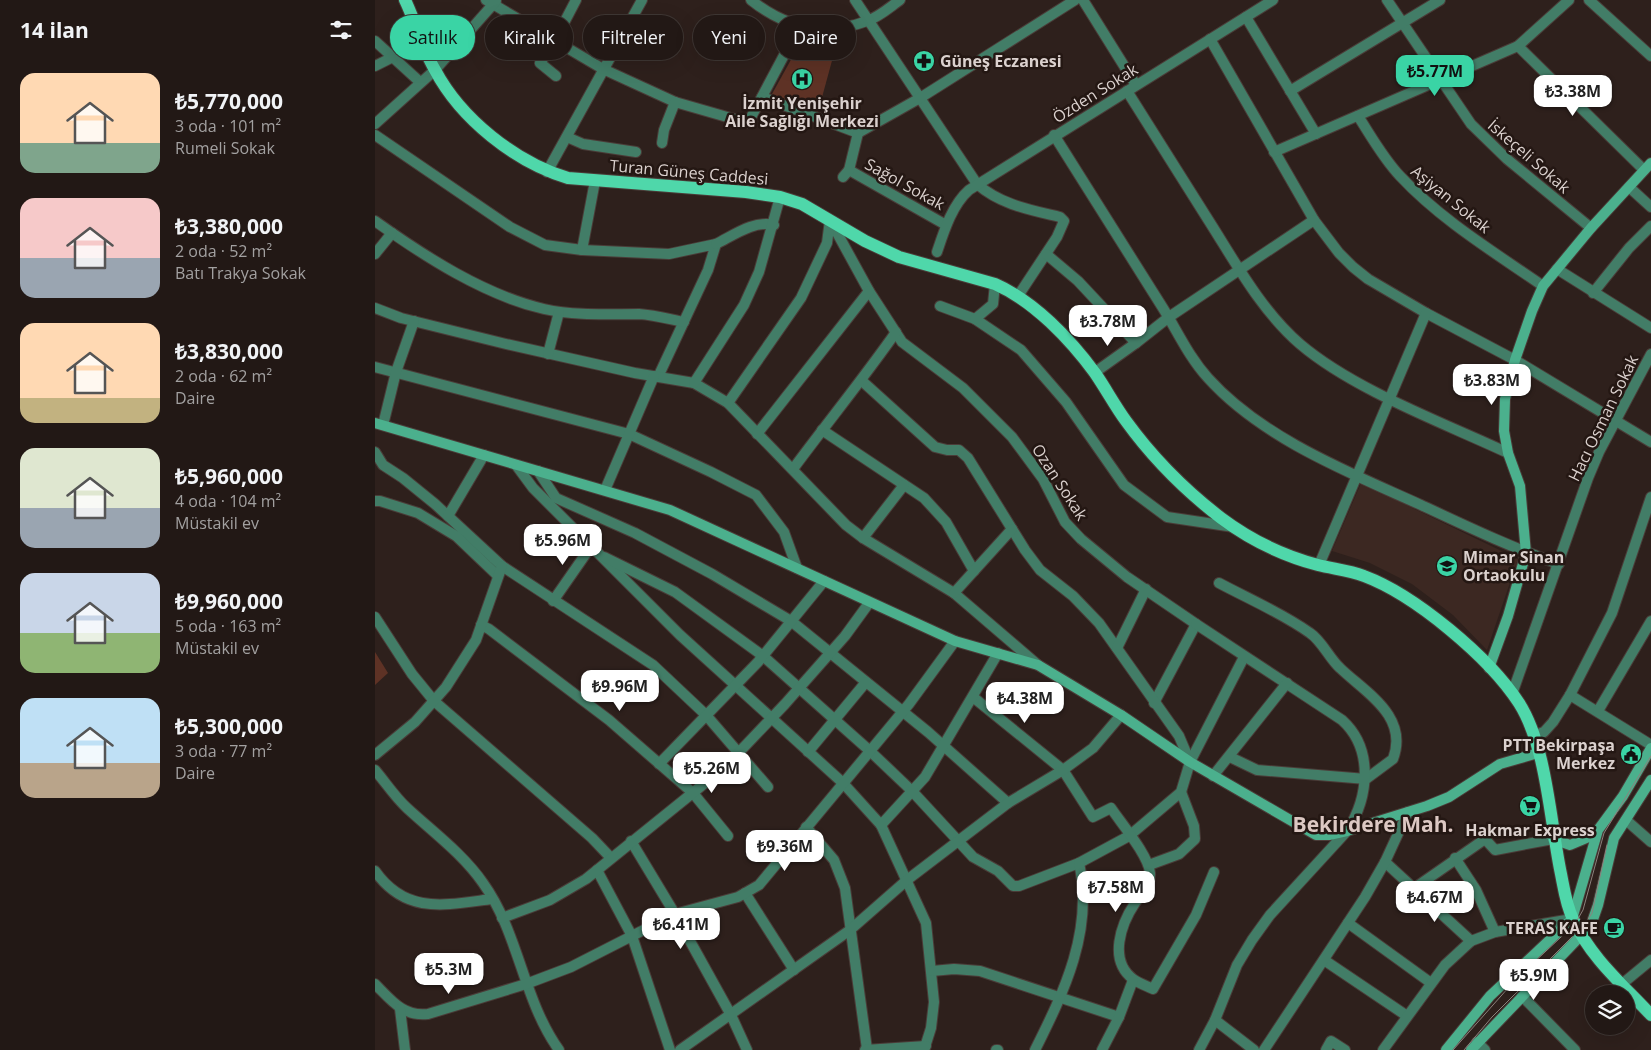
<!DOCTYPE html>
<html lang="tr">
<meta charset="utf-8">
<style>
body{margin:0;font-family:"Open Sans",sans-serif;background:#2a211e;color:#f1f3f6;height:100vh;display:flex;flex-direction:column;font-size:19px;white-space:nowrap}
*{box-sizing:border-box;margin:0}
p{font-size:16px;color:#a2a0a0}
.icon{flex:none;width:28px;height:28px;fill:none;stroke:currentColor;stroke-width:2;stroke-linecap:round;stroke-linejoin:round}
.map{position:relative;flex:1;overflow:hidden}
.panel{display:flex;flex-direction:column;background:#221815;width:375px}
.panel>*{flex:none}
.banner{position:absolute;left:15px;top:15px;width:475px;height:45px;display:flex;gap:10px}
.tools{position:absolute;left:1210px;top:985px;display:grid;gap:10px}
.tools a{display:grid;place-items:center;width:50px;height:50px;border-radius:50%;background:#221815;box-shadow:0 5px 20px #0002,0 0 0 1px #3f3734;font-size:25px}
.price{position:absolute;translate:-50% -42px;padding:0 11px;border-radius:10px;background:#fff;color:#222;font-size:16px;line-height:32px;filter:drop-shadow(0 1px 2px #0008)}
.price::after{content:'';position:absolute;left:50%;top:30px;width:15px;height:11px;margin-left:-8px;background:inherit;clip-path:polygon(0 0,100% 0,50% 100%)}
.price.selected{background:#3ad4a5;color:#111}
ul{padding:0;list-style:none}
li{display:flex;align-items:center;gap:15px;height:125px;padding:0 20px}
li span{display:grid;place-items:center;flex:none;width:140px;height:100px;border-radius:15px;color:#555}
li>.icon{margin-inline-start:auto}
span .icon{width:60px;height:60px;fill:#fffc;stroke-width:1}
li b{font-size:21px}
h2{display:flex;justify-content:space-between;align-items:center;height:60px;padding:0 20px;font-size:21px}
.pill{padding:0 18px;border-radius:22px;background:#221815;box-shadow:0 5px 20px #0002,0 0 0 1px #3f3734;font-size:18px;line-height:45px}
.pill.selected{background:#3ad4a5;color:#111}
main{display:flex;flex:1;min-height:0}
.map>svg:first-child{display:block}
.built{fill:#3c2822}
.green{fill:#5e3225}
.lines{fill:none;stroke-linecap:round;stroke-linejoin:round}
.street-casing{stroke:#4a3c38;stroke-width:12}
.secondary-casing{stroke:#4a3c38;stroke-width:12}
.primary-casing{stroke:#4a3c38;stroke-width:14}
.street{stroke:#427d67;stroke-width:10}
.secondary{stroke:#4bb08d;stroke-width:10}
.primary{stroke:#4fd7aa;stroke-width:12}
.tram{stroke:#8c807c;stroke-width:1}
.labels{text-anchor:middle;dominant-baseline:central;stroke-width:5;stroke-linejoin:round;paint-order:stroke}
.poi-label{font-size:16px;font-weight:bold;fill:#dbd1ce;stroke:#241713;text-anchor:start}
.street-label{font-size:16px;fill:#dbd1ce;stroke:#241713}
.district-label{font-size:21px;font-weight:bold;fill:#dcc8c3;stroke:#241713}
</style>
<main>
<section class="panel">
<h2>14 ilan<svg class="icon" aria-label="filters" viewBox="0 0 24 24"><path d="M4 7h16M4 17h16"/><circle cx="9" cy="7" r="2"/><circle cx="15" cy="17" r="2"/></svg></h2>
<ul>
<li><span style="background:linear-gradient(#ffd9b3 70%,#7fa58c 0)"><svg class="icon" aria-label="home" viewBox="0 0 24 24"><path d="M3 11l9-7 9 7M6 9v11h12V9"/></svg></span><div><b>₺5,770,000</b><p>3 oda · 101 m²</p><p>Rumeli Sokak</p></div></li>
<li><span style="background:linear-gradient(#f6c9c9 60%,#9aa5b1 0)"><svg class="icon" aria-label="home" viewBox="0 0 24 24"><path d="M3 11l9-7 9 7M6 9v11h12V9"/></svg></span><div><b>₺3,380,000</b><p>2 oda · 52 m²</p><p>Batı Trakya Sokak</p></div></li>
<li><span style="background:linear-gradient(#ffd9b3 75%,#c2b280 0)"><svg class="icon" aria-label="home" viewBox="0 0 24 24"><path d="M3 11l9-7 9 7M6 9v11h12V9"/></svg></span><div><b>₺3,830,000</b><p>2 oda · 62 m²</p><p>Daire</p></div></li>
<li><span style="background:linear-gradient(#dfe7d0 60%,#9aa5b1 0)"><svg class="icon" aria-label="home" viewBox="0 0 24 24"><path d="M3 11l9-7 9 7M6 9v11h12V9"/></svg></span><div><b>₺5,960,000</b><p>4 oda · 104 m²</p><p>Müstakil ev</p></div></li>
<li><span style="background:linear-gradient(#c9d6e8 60%,#8fb573 0)"><svg class="icon" aria-label="home" viewBox="0 0 24 24"><path d="M3 11l9-7 9 7M6 9v11h12V9"/></svg></span><div><b>₺9,960,000</b><p>5 oda · 163 m²</p><p>Müstakil ev</p></div></li>
<li><span style="background:linear-gradient(#bfe0f5 65%,#b9a48a 0)"><svg class="icon" aria-label="home" viewBox="0 0 24 24"><path d="M3 11l9-7 9 7M6 9v11h12V9"/></svg></span><div><b>₺5,300,000</b><p>3 oda · 77 m²</p><p>Daire</p></div></li>
</ul>
</section>
<div class="map">
<svg width="1276" height="1050" viewBox="0 0 1276 1050">
<rect width="100%" height="100%" fill="#2e201c"/>
<path class="built" d="M986,483L1143,559L1112,650L1078,615L1037,584L995,563L957,551Z"/>
<g class="green">
<path d="M464,35L443,112L397,94L428,38Z"/>
<path d="M0,652L13,673L0,685Z"/>
</g>
<g class="lines">
<g class="street-casing">
<g id="street">
<path d="M111,0L228,69L300,102L373,123L424,27"/>
<path d="M376,0C411,28 449,37 492,21C504,17 515,7 525,0"/>
<path d="M480,0L602,184C626,205 656,210 685,217L689,221L682,237L643,296"/>
<path d="M708,0L761,85"/>
<path d="M1012,0L1096,124L1132,159L1216,228"/>
<path d="M1214,0L1276,56"/>
<path d="M871,17L941,134"/>
<path d="M835,39L939,220L964,253L978,267L993,279L1051,313L1140,360L1276,442"/>
<path d="M0,41L45,82"/>
<path d="M1143,46L1269,170"/>
<path d="M0,66L18,57"/>
<path d="M181,76L165,63L179,42L201,0"/>
<path d="M752,91C781,137 810,183 839,229C864,269 889,313 925,344C979,390 1069,423 1133,453"/>
<path d="M915,91L1065,0"/>
<path d="M387,97L483,133L545,98L700,0"/>
<path d="M983,116C996,136 1008,158 1025,176C1066,220 1119,252 1168,286"/>
<path d="M0,124L60,70L121,1"/>
<path d="M0,135L135,227L170,245L207,250L294,254L341,244L333,270L283,377"/>
<path d="M679,135C715,192 751,249 786,305C802,330 813,356 833,378C887,438 973,472 1046,505C1091,526 1137,548 1184,564"/>
<path d="M192,137L208,144L261,152"/>
<path d="M287,143L289,130L300,102"/>
<path d="M899,152L1143,46L1194,0"/>
<path d="M474,170L571,225"/>
<path d="M172,172L267,0"/>
<path d="M468,177L474,170L483,133"/>
<path d="M1254,187L1276,207"/>
<path d="M455,220L494,291L527,342L588,388L637,437L668,479L690,522L706,539L752,577L821,624L779,703"/>
<path d="M0,221C49,256 109,295 169,309C200,316 232,314 264,314C279,315 294,319 309,322"/>
<path d="M341,244C359,235 379,220 399,225"/>
<path d="M207,250L220,181"/>
<path d="M562,252C569,231 577,205 594,190L898,0"/>
<path d="M0,254L17,233"/>
<path d="M671,254L703,281L761,343L794,317L939,220"/>
<path d="M1182,269L1276,328"/>
<path d="M1218,293L1254,248L1276,226"/>
<path d="M565,306L600,319L646,350L691,402L749,485L792,517L859,527"/>
<path d="M0,308L26,318L131,344L260,373L319,383L353,403L471,525L488,538L579,593L663,665"/>
<path d="M600,319L618,304L620,284"/>
<path d="M173,354L184,312"/>
<path d="M0,367L254,434L336,472L381,495L409,532L422,568"/>
<path d="M719,373L761,343"/>
<path d="M487,381L560,447L572,450H584L593,458L650,550L665,570L698,596L724,623L804,736L815,762"/>
<path d="M319,383L369,305L384,272L405,197"/>
<path d="M353,403L426,298L452,243L455,220"/>
<path d="M8,425L21,372L39,321"/>
<path d="M447,430L549,498L571,522L599,571"/>
<path d="M382,434L494,291"/>
<path d="M0,452L8,465L28,478L60,504L127,566L278,665L331,715L393,787"/>
<path d="M141,465L158,488L305,635L468,783L506,825L551,923L559,1002L556,1028L549,1050"/>
<path d="M418,469C452,423 488,379 521,332"/>
<path d="M163,471L181,498L260,533L337,574L416,621L553,732L633,803"/>
<path d="M230,490L279,376"/>
<path d="M0,501H5L43,513L81,536L123,576"/>
<path d="M73,516L109,455"/>
<path d="M488,538L529,485"/>
<path d="M229,557L300,592L388,656L495,751L537,791L598,857L623,871L638,886H644L704,863L754,836L806,792L815,762L869,657"/>
<path d="M944,565L1051,313"/>
<path d="M844,583C874,599 907,613 935,633C947,641 954,658 965,668C991,693 1034,716 1018,759L991,779L882,770L855,757"/>
<path d="M579,593L637,529"/>
<path d="M178,601L217,545"/>
<path d="M0,617L37,674L59,701L217,838L236,858"/>
<path d="M821,624L967,720C999,749 994,797 972,831L895,915L877,940L862,965L840,1020L824,1050"/>
<path d="M106,625L114,629L234,720L318,793L353,836"/>
<path d="M742,648L771,589"/>
<path d="M1137,694L1213,478L1224,452L1276,354"/>
<path d="M1195,695L1276,745"/>
<path d="M598,697L688,770L718,817L736,808C746,823 774,856 775,873C776,886 767,893 760,903C746,924 733,960 758,979C763,983 772,986 778,989L821,915L839,872"/>
<path d="M1223,711L1276,621"/>
<path d="M1158,736L1169,732L1178,722L1195,695L1237,613L1276,497"/>
<path d="M433,752L491,682"/>
<path d="M0,755L40,722L71,687L101,640L127,566"/>
<path d="M284,764L383,662L449,581"/>
<path d="M0,770C11,783 20,797 32,808C58,832 88,854 108,883C144,933 148,1000 184,1050"/>
<path d="M838,776L912,683"/>
<path d="M1251,820L1276,842"/>
<path d="M506,825L550,777L623,653"/>
<path d="M431,827L459,860L470,888L492,1049"/>
<path d="M256,841L300,914L356,1015L372,1050"/>
<path d="M1080,858L1101,890L1120,932"/>
<path d="M1010,862L1096,941"/>
<path d="M774,865L804,854L820,839L819,826L806,792"/>
<path d="M222,870L257,936L295,1050"/>
<path d="M0,871C31,915 70,905 117,899"/>
<path d="M1041,887L1110,839L1120,850L1178,839"/>
<path d="M370,893L419,970"/>
<path d="M127,918L175,900L211,879L351,766L410,704L470,636L494,603"/>
<path d="M973,923L1056,983"/>
<path d="M949,960L1032,1016"/>
<path d="M557,971L579,969L605,971L744,1017"/>
<path d="M0,984C16,1000 28,1017 53,1014L151,984L196,967L300,914L363,897L384,885L534,704L580,641"/>
<path d="M1247,984L1276,960"/>
<path d="M1147,996L1200,1050"/>
<path d="M25,1009L30,1050"/>
<path d="M840,1020L879,1050"/>
<path d="M1102,1042L1110,1050"/>
<path d="M305,1050L475,930L532,880L633,803L688,770L718,748L746,715"/>
<path d="M490,1050L551,1046"/>
<path d="M621,1050H623"/>
<path d="M660,1050C689,992 719,930 704,863"/>
<path d="M727,1050L744,1017L758,980"/>
<path d="M889,1050L990,897L1010,862L1033,812"/>
<path d="M951,1050L956,1041L970,1050"/>
<path d="M1008,1050L1070,965L1096,941L1120,932L1197,919"/>
</g>
</g>
<g class="secondary-casing">
<g id="secondary">
<path d="M0,423L295,510L580,641L663,665L746,715L815,762L941,835H954L972,831L1052,806L1074,797L1125,764L1163,753"/>
<path d="M1114,668L1133,616L1151,553L1145,486L1133,453L1129,431L1130,399L1140,360L1157,311L1168,286L1216,228L1276,163"/>
<path d="M1178,839L1195,845L1214,837L1222,830"/>
<path d="M1071,1050L1115,996L1197,919L1223,830L1248,796L1276,748"/>
<path d="M1096,1050L1216,925L1223,905L1239,838L1276,780"/>
</g>
</g>
<g class="primary-casing">
<path id="primary" d="M30,0C41,23 47,48 60,70C86,119 140,162 193,178L371,192L405,197L427,204L490,241L524,257L620,284C659,301 695,339 720,373C731,389 740,406 751,421C777,457 811,491 846,518C874,539 909,556 943,565C959,569 974,570 989,576C1040,595 1114,657 1144,703C1172,747 1175,822 1186,874C1189,889 1191,905 1198,919C1215,957 1248,985 1276,1015"/>
</g>
<use href="#street" class="street"/>
<use href="#secondary" class="secondary"/>
<use href="#primary" class="primary"/>
<g class="tram">
<path d="M1078,1050L1142,978L1200,924L1208,910L1229,833L1276,756"/>
<path d="M1089,1050L1117,1017L1210,924L1217,913L1232,845"/>
</g>
</g>
<defs>
<g id="pharmacy-disc" transform="scale(1.125)"><circle r="9.5" fill="#3ad4a5" stroke="#241713"/><path d="M-2-6h4v4h4v4h-4v4h-4v-4h-4v-4h4Z" fill="#111"/></g>
<g id="hospital-disc" transform="scale(1.125)"><circle r="9.5" fill="#3ad4a5" stroke="#241713"/><path d="M-5-5h3v3.5h4V-5h3V5h-3V1.5h-4V5h-3Z" fill="#111"/></g>
<g id="school-disc" transform="scale(1.125)"><circle r="9.5" fill="#3ad4a5" stroke="#241713"/><path d="M0-5L7-2L0 1L-7-2ZM-4 1L0 2.5L4 1V4Q0 6-4 4Z" fill="#111"/></g>
<g id="civic-disc" transform="scale(1.125)"><circle r="9.5" fill="#3ad4a5" stroke="#241713"/><path d="M-.6-6.5H3V-4.5H.6V-3L4-1V1h2V6H-6V1h2V-1L-.6-3ZM-1.2 2.5V6h2.4V2.5Z" fill="#111"/></g>
<g id="supermarket-disc" transform="scale(1.125)"><circle r="9.5" fill="#3ad4a5" stroke="#241713"/><path d="M-6-5.5h2.5l.6 2H6L4.5 2H-2.5L-4.4-4H-6ZM-1.5 3.2a1.3 1.3 0 1 0 .1 0ZM3 3.2a1.3 1.3 0 1 0 .1 0Z" fill="#111"/></g>
<g id="cafe-disc" transform="scale(1.125)"><circle r="9.5" fill="#3ad4a5" stroke="#241713"/><path d="M-5.5-4.5H6V0H3Q3 3.5 0 3.5H-2.5Q-5.5 3.5-5.5 0ZM3-3.2v2h1.7v-2ZM-6 4.5H4V6H-6Z" fill="#111"/></g>
</defs>
<g fill-rule="evenodd">
<use href="#pharmacy-disc" x="549" y="61"/>
<use href="#hospital-disc" x="427" y="79"/>
<use href="#school-disc" x="1072" y="566"/>
<use href="#civic-disc" x="1256" y="754"/>
<use href="#supermarket-disc" x="1155" y="806"/>
<use href="#cafe-disc" x="1239" y="928"/>
</g>
<g class="labels">
<g class="poi-label">
<text x="565" y="61">Güneş Eczanesi</text>
<text x="427" y="103" text-anchor="middle">İzmit Yenişehir<tspan x="427" dy="18">Aile Sağlığı Merkezi</tspan></text>
<text x="1088" y="557">Mimar Sinan<tspan x="1088" dy="18">Ortaokulu</tspan></text>
<text x="1240" y="745" text-anchor="end">PTT Bekirpaşa<tspan x="1240" dy="18">Merkez</tspan></text>
<text x="1155" y="830" text-anchor="middle">Hakmar Express</text>
<text x="1223" y="928" text-anchor="end">TERAS KAFE</text>
</g>
<g class="street-label">
<text transform="translate(720 93) rotate(-32)">Özden Sokak</text>
<text transform="translate(1154 156) rotate(41)">İskeçeli Sokak</text>
<text transform="translate(314 172) rotate(5)">Turan Güneş Caddesi</text>
<text transform="translate(530 184) rotate(29)">Sağol Sokak</text>
<text transform="translate(1076 199) rotate(39)">Aşiyan Sokak</text>
<text transform="translate(1228 418) rotate(-64)">Hacı Osman Sokak</text>
<text transform="translate(685 482) rotate(57)">Ozan Sokak</text>
</g>
<g class="district-label">
<text x="998" y="824">Bekirdere Mah.</text>
</g>
</g>
</svg>
<div class="tools">
<a><svg class="icon" aria-label="layers" viewBox="0 0 24 24"><path d="M12 4l9 5-9 5-9-5zM3 14l9 5 9-5"/></svg></a>
</div>
<b class="price selected" style="left:1060px;top:97px">₺5.77M</b>
<b class="price" style="left:1198px;top:117px">₺3.38M</b>
<b class="price" style="left:733px;top:347px">₺3.78M</b>
<b class="price" style="left:1117px;top:406px">₺3.83M</b>
<b class="price" style="left:188px;top:566px">₺5.96M</b>
<b class="price" style="left:245px;top:712px">₺9.96M</b>
<b class="price" style="left:650px;top:724px">₺4.38M</b>
<b class="price" style="left:337px;top:794px">₺5.26M</b>
<b class="price" style="left:410px;top:872px">₺9.36M</b>
<b class="price" style="left:741px;top:913px">₺7.58M</b>
<b class="price" style="left:1060px;top:923px">₺4.67M</b>
<b class="price" style="left:306px;top:950px">₺6.41M</b>
<b class="price" style="left:74px;top:995px">₺5.3M</b>
<b class="price" style="left:1159px;top:1001px">₺5.9M</b>
<div class="banner">
<a class="pill selected">Satılık</a>
<a class="pill">Kiralık</a>
<a class="pill">Filtreler</a>
<a class="pill">Yeni</a>
<a class="pill">Daire</a>
</div>
</div>
</main>
